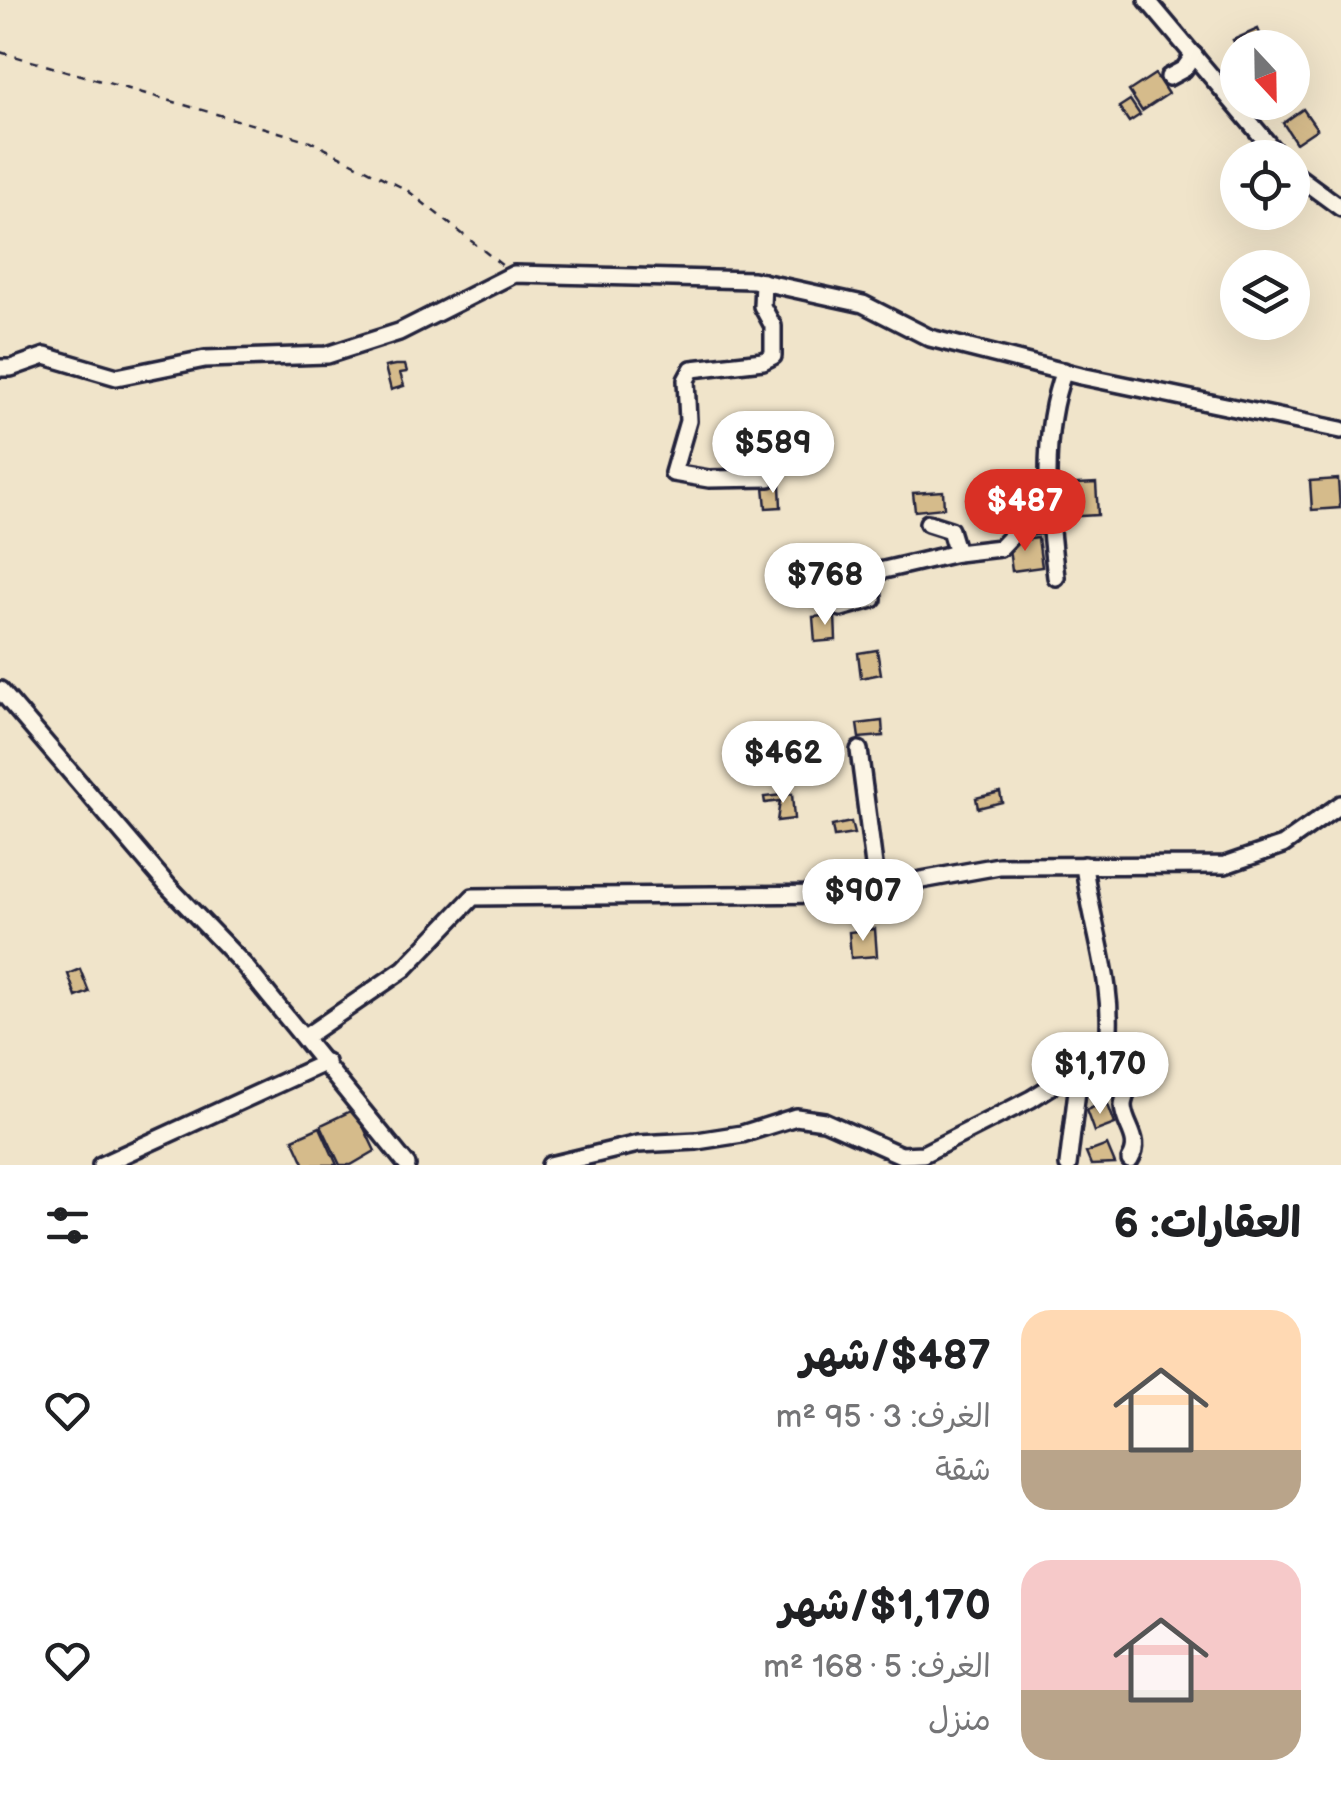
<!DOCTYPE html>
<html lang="ar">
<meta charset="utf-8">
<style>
body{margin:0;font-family:"Balsamiq Sans","Playpen Sans Arabic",sans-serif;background:#f2f2f2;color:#202124;direction:rtl;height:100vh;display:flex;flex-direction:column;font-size:38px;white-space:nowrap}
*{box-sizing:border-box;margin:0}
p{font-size:32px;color:#757577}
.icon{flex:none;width:55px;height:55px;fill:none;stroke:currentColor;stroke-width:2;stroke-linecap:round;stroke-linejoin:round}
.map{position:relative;height:1165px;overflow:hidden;direction:ltr}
.details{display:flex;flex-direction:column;background:#fff;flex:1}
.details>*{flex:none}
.needle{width:65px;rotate:158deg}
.tools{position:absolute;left:1220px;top:30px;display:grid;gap:20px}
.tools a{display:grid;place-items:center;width:90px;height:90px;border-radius:50%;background:#fff;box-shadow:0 10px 40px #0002;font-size:50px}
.price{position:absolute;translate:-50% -85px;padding:0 22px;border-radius:35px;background:#fff;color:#222;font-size:32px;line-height:65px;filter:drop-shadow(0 2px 5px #0008)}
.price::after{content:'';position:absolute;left:50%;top:60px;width:30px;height:22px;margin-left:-15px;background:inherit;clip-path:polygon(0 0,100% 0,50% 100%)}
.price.selected{background:#d93025;color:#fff}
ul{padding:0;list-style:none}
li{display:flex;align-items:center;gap:30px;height:250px;padding:0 40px}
li span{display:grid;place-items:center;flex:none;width:280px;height:200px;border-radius:30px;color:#555}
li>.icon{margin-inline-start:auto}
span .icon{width:120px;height:120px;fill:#fffc;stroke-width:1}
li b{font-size:42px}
h2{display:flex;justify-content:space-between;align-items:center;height:120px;padding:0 40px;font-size:42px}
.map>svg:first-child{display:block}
.building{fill:#d5bb8b;stroke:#22223b;stroke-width:2.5}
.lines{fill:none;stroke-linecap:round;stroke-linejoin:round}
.minor-casing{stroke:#22223b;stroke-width:22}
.path{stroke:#22223b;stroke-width:2.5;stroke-dasharray:8 8;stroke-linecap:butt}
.minor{stroke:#fcf5e5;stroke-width:15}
</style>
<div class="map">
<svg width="1341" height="1165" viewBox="0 0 1341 1165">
<rect width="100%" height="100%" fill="#f0e4ca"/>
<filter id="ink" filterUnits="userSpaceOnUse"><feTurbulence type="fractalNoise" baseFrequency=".01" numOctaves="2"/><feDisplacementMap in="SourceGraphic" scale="20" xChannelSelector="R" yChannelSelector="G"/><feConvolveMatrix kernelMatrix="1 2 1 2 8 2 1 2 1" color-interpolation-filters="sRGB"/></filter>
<g filter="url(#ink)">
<g class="building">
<path d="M1258,29L1266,48H1238V51L1233,40Z"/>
<path d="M1155,74L1168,94L1142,111L1129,91Z"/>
<path d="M1130,100L1140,115L1129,122L1119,107Z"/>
<path d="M1303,109L1317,129L1296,143L1283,123Z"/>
<path d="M395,365H405L407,372L400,373L404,386L391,390L385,367Z"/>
<path d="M1338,479L1340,508L1312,510L1310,481Z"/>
<path d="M1096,483L1098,515L1062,517L1060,485Z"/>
<path d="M780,485L781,507L766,508L764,486Z"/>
<path d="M1028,490L1031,506L1010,510L1007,494Z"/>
<path d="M943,491L944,508L915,511L913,493Z"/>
<path d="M1038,538L1042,567L1012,571L1008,542Z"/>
<path d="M835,615L836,640L815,642L813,617Z"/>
<path d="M877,650L881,674L861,678L858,653Z"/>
<path d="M882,721L883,736L859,738L857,724Z"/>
<path d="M1000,792L1002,802L978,808L976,798Z"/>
<path d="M792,794L794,819L777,821L780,801L765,803L764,797Z"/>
<path d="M851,822L854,834L834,837L832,826Z"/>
<path d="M875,929L877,956L851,958L849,932Z"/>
<path d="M80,969L89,992L76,997L68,974Z"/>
<path d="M1107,1102L1115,1124L1094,1132L1086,1110Z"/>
<path d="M355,1109L375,1151L351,1165H340L321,1125Z"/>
<path d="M320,1127L337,1165H305L293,1139Z"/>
<path d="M1107,1145L1115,1164L1091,1165L1086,1153Z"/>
</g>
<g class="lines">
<g class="minor-casing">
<g id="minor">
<path d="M1147,0L1280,158"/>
<path d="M1169,77L1184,69L1194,55"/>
<path d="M1292,172L1341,208"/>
<path d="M763,282L762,306L773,326V356L763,361L692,369L686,380L688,421L673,473L709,479L769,478"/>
<path d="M0,368H11L45,356L117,377L205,359L327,355L399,332L514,274L753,280L863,304L930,338L1081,376L1341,430"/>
<path d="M928,523L950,530L957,553L1000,548L1020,527L1051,523"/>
<path d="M1056,577C1048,513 1040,433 1064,371"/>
<path d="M841,608L873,599L871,573L957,553"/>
<path d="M0,690L168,886L244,965L407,1165"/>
<path d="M859,750L877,888"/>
<path d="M305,1037L404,969L473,897L844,894L999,866L1225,865L1283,845L1341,804"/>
<path d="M1109,1038C1117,1053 1128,1073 1126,1091C1126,1097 1123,1100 1123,1106C1124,1127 1143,1139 1130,1160"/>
<path d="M1067,1071L1077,1091L1068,1165"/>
<path d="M101,1165L326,1062"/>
<path d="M550,1165L638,1144L697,1141L742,1134L796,1117L824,1121L901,1155L923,1154L1031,1099L1050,1087L1057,1075L1108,1044C1115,984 1091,925 1084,865"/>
</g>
</g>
<path class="path" d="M0,52L310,141L407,190L503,266"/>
<use href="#minor" class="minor"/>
</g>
</g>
</svg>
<div class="tools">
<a><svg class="needle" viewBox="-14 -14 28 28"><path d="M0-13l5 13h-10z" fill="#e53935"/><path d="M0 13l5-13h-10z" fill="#757577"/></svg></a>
<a><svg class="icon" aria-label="locate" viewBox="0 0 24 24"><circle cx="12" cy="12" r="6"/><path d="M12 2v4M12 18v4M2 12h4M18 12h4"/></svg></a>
<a><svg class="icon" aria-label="layers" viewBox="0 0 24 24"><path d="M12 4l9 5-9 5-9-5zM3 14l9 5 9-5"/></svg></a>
</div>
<b class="price" style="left:773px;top:496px">$589</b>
<b class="price selected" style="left:1025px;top:554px">$487</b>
<b class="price" style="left:825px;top:628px">$768</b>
<b class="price" style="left:783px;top:806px">$462</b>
<b class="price" style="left:863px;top:944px">$907</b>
<b class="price" style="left:1100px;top:1117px">$1,170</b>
</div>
<section class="details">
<h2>العقارات: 6<svg class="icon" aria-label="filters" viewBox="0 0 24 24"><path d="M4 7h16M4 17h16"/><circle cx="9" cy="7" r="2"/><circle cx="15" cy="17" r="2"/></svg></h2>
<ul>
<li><span style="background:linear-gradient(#ffd9b3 70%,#b9a48a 0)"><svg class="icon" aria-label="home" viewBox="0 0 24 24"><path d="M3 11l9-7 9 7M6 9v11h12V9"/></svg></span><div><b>$487/شهر</b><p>الغرف: 3 · 95 m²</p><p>شقة</p></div><svg class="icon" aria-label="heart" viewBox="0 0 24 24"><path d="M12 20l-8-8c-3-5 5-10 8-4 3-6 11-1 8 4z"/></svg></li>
<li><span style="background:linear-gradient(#f6c9c9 65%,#b9a48a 0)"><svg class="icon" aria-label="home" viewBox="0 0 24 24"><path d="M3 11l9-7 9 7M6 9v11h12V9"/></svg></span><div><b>$1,170/شهر</b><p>الغرف: 5 · 168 m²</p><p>منزل</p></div><svg class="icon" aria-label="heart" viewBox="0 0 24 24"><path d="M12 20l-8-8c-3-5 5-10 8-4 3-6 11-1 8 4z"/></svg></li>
</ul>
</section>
